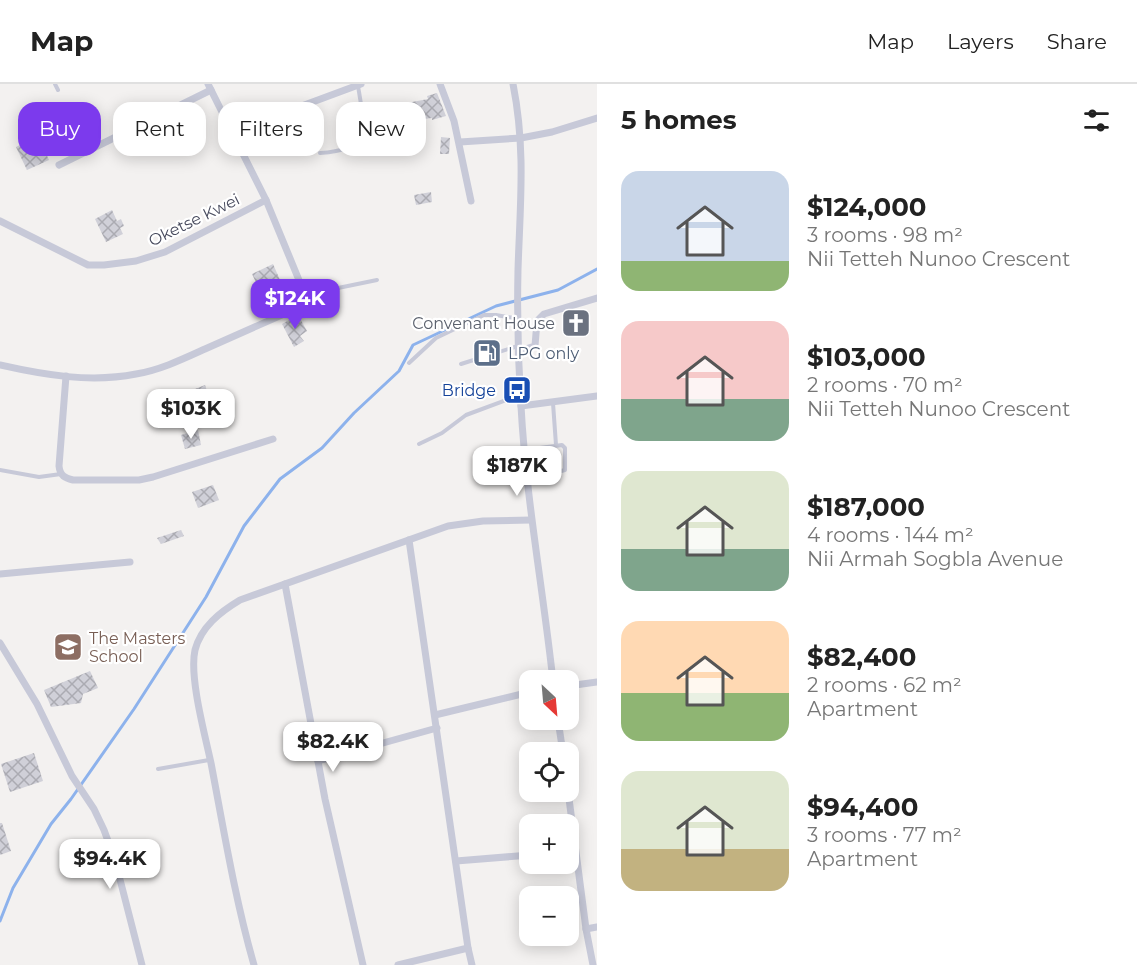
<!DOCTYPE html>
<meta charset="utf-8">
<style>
body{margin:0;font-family:Montserrat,sans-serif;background:#f2f2f2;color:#222;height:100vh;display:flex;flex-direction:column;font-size:22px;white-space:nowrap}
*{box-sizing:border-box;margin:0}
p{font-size:20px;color:#767676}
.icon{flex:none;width:33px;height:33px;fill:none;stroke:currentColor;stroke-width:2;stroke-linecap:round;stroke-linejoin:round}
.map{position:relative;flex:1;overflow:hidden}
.details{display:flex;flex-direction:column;background:#fff;width:540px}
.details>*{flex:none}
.guide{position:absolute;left:18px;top:18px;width:489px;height:54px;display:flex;gap:12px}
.needle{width:39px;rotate:154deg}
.buttons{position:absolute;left:519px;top:586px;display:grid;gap:12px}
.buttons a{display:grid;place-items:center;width:60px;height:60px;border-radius:12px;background:#fff;box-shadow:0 3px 15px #0003;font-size:30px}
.price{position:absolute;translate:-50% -51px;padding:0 14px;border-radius:12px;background:#fff;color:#222;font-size:20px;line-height:39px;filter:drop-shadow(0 2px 3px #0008)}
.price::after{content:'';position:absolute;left:50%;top:36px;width:18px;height:14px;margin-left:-9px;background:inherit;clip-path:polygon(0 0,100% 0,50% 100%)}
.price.current{background:#7c3aed;color:#fff}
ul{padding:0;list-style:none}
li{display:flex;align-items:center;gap:18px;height:150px;padding:0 24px}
li span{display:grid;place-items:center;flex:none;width:168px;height:120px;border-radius:18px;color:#555}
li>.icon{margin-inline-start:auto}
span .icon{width:72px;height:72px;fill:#fffc;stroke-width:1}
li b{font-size:26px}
h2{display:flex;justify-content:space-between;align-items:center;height:72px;padding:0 24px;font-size:26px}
.pill{padding:0 21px;border-radius:18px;background:#fff;box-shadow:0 3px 15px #0003;font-size:21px;line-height:54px}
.pill.current{background:#7c3aed;color:#fff}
header{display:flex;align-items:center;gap:36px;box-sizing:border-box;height:84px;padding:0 30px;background:#fff;border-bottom:2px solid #e0e0e0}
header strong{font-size:28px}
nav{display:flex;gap:33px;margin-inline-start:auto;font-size:21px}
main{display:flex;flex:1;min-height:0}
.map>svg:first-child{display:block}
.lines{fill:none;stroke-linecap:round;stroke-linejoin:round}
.stream{stroke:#8db2ec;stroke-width:3}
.building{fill:url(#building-cross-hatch)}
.lane{stroke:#c7c9d8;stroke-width:4}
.street{stroke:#c7c9d8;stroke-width:7}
.labels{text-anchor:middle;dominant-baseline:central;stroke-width:4.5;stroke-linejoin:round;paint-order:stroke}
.street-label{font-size:16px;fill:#484b5e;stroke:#fff}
.worship-label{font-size:16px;fill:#5b616d;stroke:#fff;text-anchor:end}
.service-label{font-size:16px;fill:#4e5e75;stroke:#fff;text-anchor:start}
.transit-label{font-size:16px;fill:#164399;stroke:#fff;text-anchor:end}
.education-label{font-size:16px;fill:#785e54;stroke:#fff;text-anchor:start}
</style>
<header>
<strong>Map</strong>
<nav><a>Map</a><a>Layers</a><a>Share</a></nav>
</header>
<main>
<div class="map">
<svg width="597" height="881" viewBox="0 0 597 881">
<defs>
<pattern id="building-cross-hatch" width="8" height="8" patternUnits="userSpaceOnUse" patternTransform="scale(1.5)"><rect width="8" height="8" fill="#d0d0d8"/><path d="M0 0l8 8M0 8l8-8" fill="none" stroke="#ababb2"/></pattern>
</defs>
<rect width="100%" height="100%" fill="#f3f1f0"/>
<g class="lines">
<path class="stream" d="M0,837L13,804L51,740L71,715L134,625L206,513L244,442L280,395L322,364L354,329L399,287L413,261L496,222L558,206L597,185"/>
</g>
<g class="building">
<path d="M437,9L446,32L432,36V34L400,38L398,25L408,23L407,19L428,15L427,12Z"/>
<path d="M395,41L397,53L390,54L388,42Z"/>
<path d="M38,52L49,76L27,86L16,63Z"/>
<path d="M441,53L450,54L449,70H440Z"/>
<path d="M431,108L432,118L416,121L414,111Z"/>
<path d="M112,126L117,137L121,135L124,142L120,144L123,150L106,158L95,135Z"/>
<path d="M273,180L287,212L275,217L274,214L265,218L252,190Z"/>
<path d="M298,231L307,247L300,252L304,257L294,263L282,240Z"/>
<path d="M205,301L214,327L207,331L205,328L193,332L185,309Z"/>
<path d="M198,346L201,361L185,365L181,351Z"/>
<path d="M213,401L219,416L198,424L192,408Z"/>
<path d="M181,446L184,452L161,460L157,454Z"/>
<path d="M90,587L98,604L83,610L81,619L51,623L44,606Z"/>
<path d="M34,669L43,697L10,708L1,680Z"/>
<path d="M0,739H2L11,767L0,771Z"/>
</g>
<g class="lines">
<g class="lane">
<path d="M55,0L58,6"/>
<path d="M320,69C372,66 365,44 358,2"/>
<path d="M304,211L377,196"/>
<path d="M409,279L436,254L484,231H496L519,235"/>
<path d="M461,280L518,262"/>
<path d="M553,319L556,361"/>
<path d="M419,360L442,349L466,331L520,311"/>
<path d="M525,366L562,361L565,364V386L528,396"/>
<path d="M0,386L39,393L61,390"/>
<path d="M158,685L209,676"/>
</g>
<g class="street">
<path d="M440,0L454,37L471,117"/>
<path d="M513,0C526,65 520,121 518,186C517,231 518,277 521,322C526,414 543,505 553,597"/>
<path d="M232,48L361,0"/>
<path d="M460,58L521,54L552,48L597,34"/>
<path d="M59,81L211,6"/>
<path d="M0,137L88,181H104L136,177L165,168L266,116"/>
<path d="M519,267L535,262L537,237L544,230L597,214"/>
<path d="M0,281C44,291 91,299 136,290C160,286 183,275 205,265C235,252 264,239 293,226C304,218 305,213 301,201L266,116L208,0"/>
<path d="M66,292L59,382C60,392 65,394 73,396H139L153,393L273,355"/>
<path d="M521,322L597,312"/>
<path d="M409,456L468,864L472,881"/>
<path d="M0,490L130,478"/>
<path d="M285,500L325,715L363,881"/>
<path d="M0,559L37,620L72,692L94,725L104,746L115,776L142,881"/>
<path d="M568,602L597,598"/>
<path d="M435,631L530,608"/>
<path d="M558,636L563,669"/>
<path d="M318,677L437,644"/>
<path d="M568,707L586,845L593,881"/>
<path d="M456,777L530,771"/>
<path d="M586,845L597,843"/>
<path d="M254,881C235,815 224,747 211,679C205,651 189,593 195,566C201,543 220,528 240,516L448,442L483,437L531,436"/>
<path d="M398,881L468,864"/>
</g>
</g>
<defs>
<g id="church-square" transform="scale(1.5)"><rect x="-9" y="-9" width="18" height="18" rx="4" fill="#6b7280" stroke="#fff"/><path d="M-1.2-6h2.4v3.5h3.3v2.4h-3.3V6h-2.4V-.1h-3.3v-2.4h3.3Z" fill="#fff"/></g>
<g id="fuel-square" transform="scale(1.5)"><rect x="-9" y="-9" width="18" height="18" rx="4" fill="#5c6f8a" stroke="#fff"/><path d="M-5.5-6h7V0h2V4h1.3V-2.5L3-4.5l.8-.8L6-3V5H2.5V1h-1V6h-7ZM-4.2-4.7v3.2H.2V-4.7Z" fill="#fff"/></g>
<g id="bus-square" transform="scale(1.5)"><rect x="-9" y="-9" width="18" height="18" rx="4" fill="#1a4fb4" stroke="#fff"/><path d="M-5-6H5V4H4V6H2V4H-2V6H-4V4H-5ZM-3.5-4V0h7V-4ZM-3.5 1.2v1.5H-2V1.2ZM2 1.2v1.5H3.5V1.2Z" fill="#fff"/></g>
<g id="school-square" transform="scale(1.5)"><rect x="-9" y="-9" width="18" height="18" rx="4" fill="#8d6e63" stroke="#fff"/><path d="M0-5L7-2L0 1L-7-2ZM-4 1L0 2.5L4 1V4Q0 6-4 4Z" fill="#fff"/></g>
</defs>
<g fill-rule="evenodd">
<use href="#church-square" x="576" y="239"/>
<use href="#fuel-square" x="487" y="269"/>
<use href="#bus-square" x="517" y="306"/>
<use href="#school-square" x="68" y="563"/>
</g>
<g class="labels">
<g class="street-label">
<text transform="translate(194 136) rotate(-26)">Oketse Kwei</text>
</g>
<g class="worship-label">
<text x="555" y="239">Convenant House</text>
</g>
<g class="service-label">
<text x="508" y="269">LPG only</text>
</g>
<g class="transit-label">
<text x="496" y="306">Bridge</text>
</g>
<g class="education-label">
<text x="89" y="554">The Masters<tspan x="89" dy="18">School</tspan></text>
</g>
</g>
</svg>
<div class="buttons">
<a><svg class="needle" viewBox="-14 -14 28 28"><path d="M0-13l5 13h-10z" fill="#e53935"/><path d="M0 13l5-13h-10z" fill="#767676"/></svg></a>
<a><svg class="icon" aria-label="locate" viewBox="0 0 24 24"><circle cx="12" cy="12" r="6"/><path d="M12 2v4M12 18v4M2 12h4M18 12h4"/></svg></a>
<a>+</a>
<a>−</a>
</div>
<b class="price current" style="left:295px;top:246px">$124K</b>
<b class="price" style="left:191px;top:356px">$103K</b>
<b class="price" style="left:517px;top:413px">$187K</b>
<b class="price" style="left:333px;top:689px">$82.4K</b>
<b class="price" style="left:110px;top:806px">$94.4K</b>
<div class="guide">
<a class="pill current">Buy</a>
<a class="pill">Rent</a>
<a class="pill">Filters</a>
<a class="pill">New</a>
</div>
</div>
<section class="details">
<h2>5 homes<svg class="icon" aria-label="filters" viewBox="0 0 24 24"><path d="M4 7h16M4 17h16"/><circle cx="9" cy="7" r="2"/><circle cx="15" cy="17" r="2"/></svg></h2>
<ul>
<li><span style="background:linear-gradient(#c9d6e8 75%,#8fb573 0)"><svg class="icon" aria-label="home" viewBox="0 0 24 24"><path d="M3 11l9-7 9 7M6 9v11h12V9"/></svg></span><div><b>$124,000</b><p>3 rooms · 98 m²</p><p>Nii Tetteh Nunoo Crescent</p></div></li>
<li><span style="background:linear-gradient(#f6c9c9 65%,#7fa58c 0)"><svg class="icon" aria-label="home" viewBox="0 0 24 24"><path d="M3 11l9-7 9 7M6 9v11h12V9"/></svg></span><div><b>$103,000</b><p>2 rooms · 70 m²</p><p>Nii Tetteh Nunoo Crescent</p></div></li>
<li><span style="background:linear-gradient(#dfe7d0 65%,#7fa58c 0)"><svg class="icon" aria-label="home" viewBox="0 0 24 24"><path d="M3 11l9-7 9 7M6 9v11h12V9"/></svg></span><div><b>$187,000</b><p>4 rooms · 144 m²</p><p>Nii Armah Sogbla Avenue</p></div></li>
<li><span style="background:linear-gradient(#ffd9b3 60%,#8fb573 0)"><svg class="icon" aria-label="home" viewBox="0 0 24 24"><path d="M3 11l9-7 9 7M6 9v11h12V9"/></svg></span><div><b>$82,400</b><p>2 rooms · 62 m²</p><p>Apartment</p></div></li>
<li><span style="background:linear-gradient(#dfe7d0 65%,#c2b280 0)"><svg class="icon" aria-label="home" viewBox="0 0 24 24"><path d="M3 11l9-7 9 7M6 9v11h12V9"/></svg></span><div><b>$94,400</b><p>3 rooms · 77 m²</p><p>Apartment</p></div></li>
</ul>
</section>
</main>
